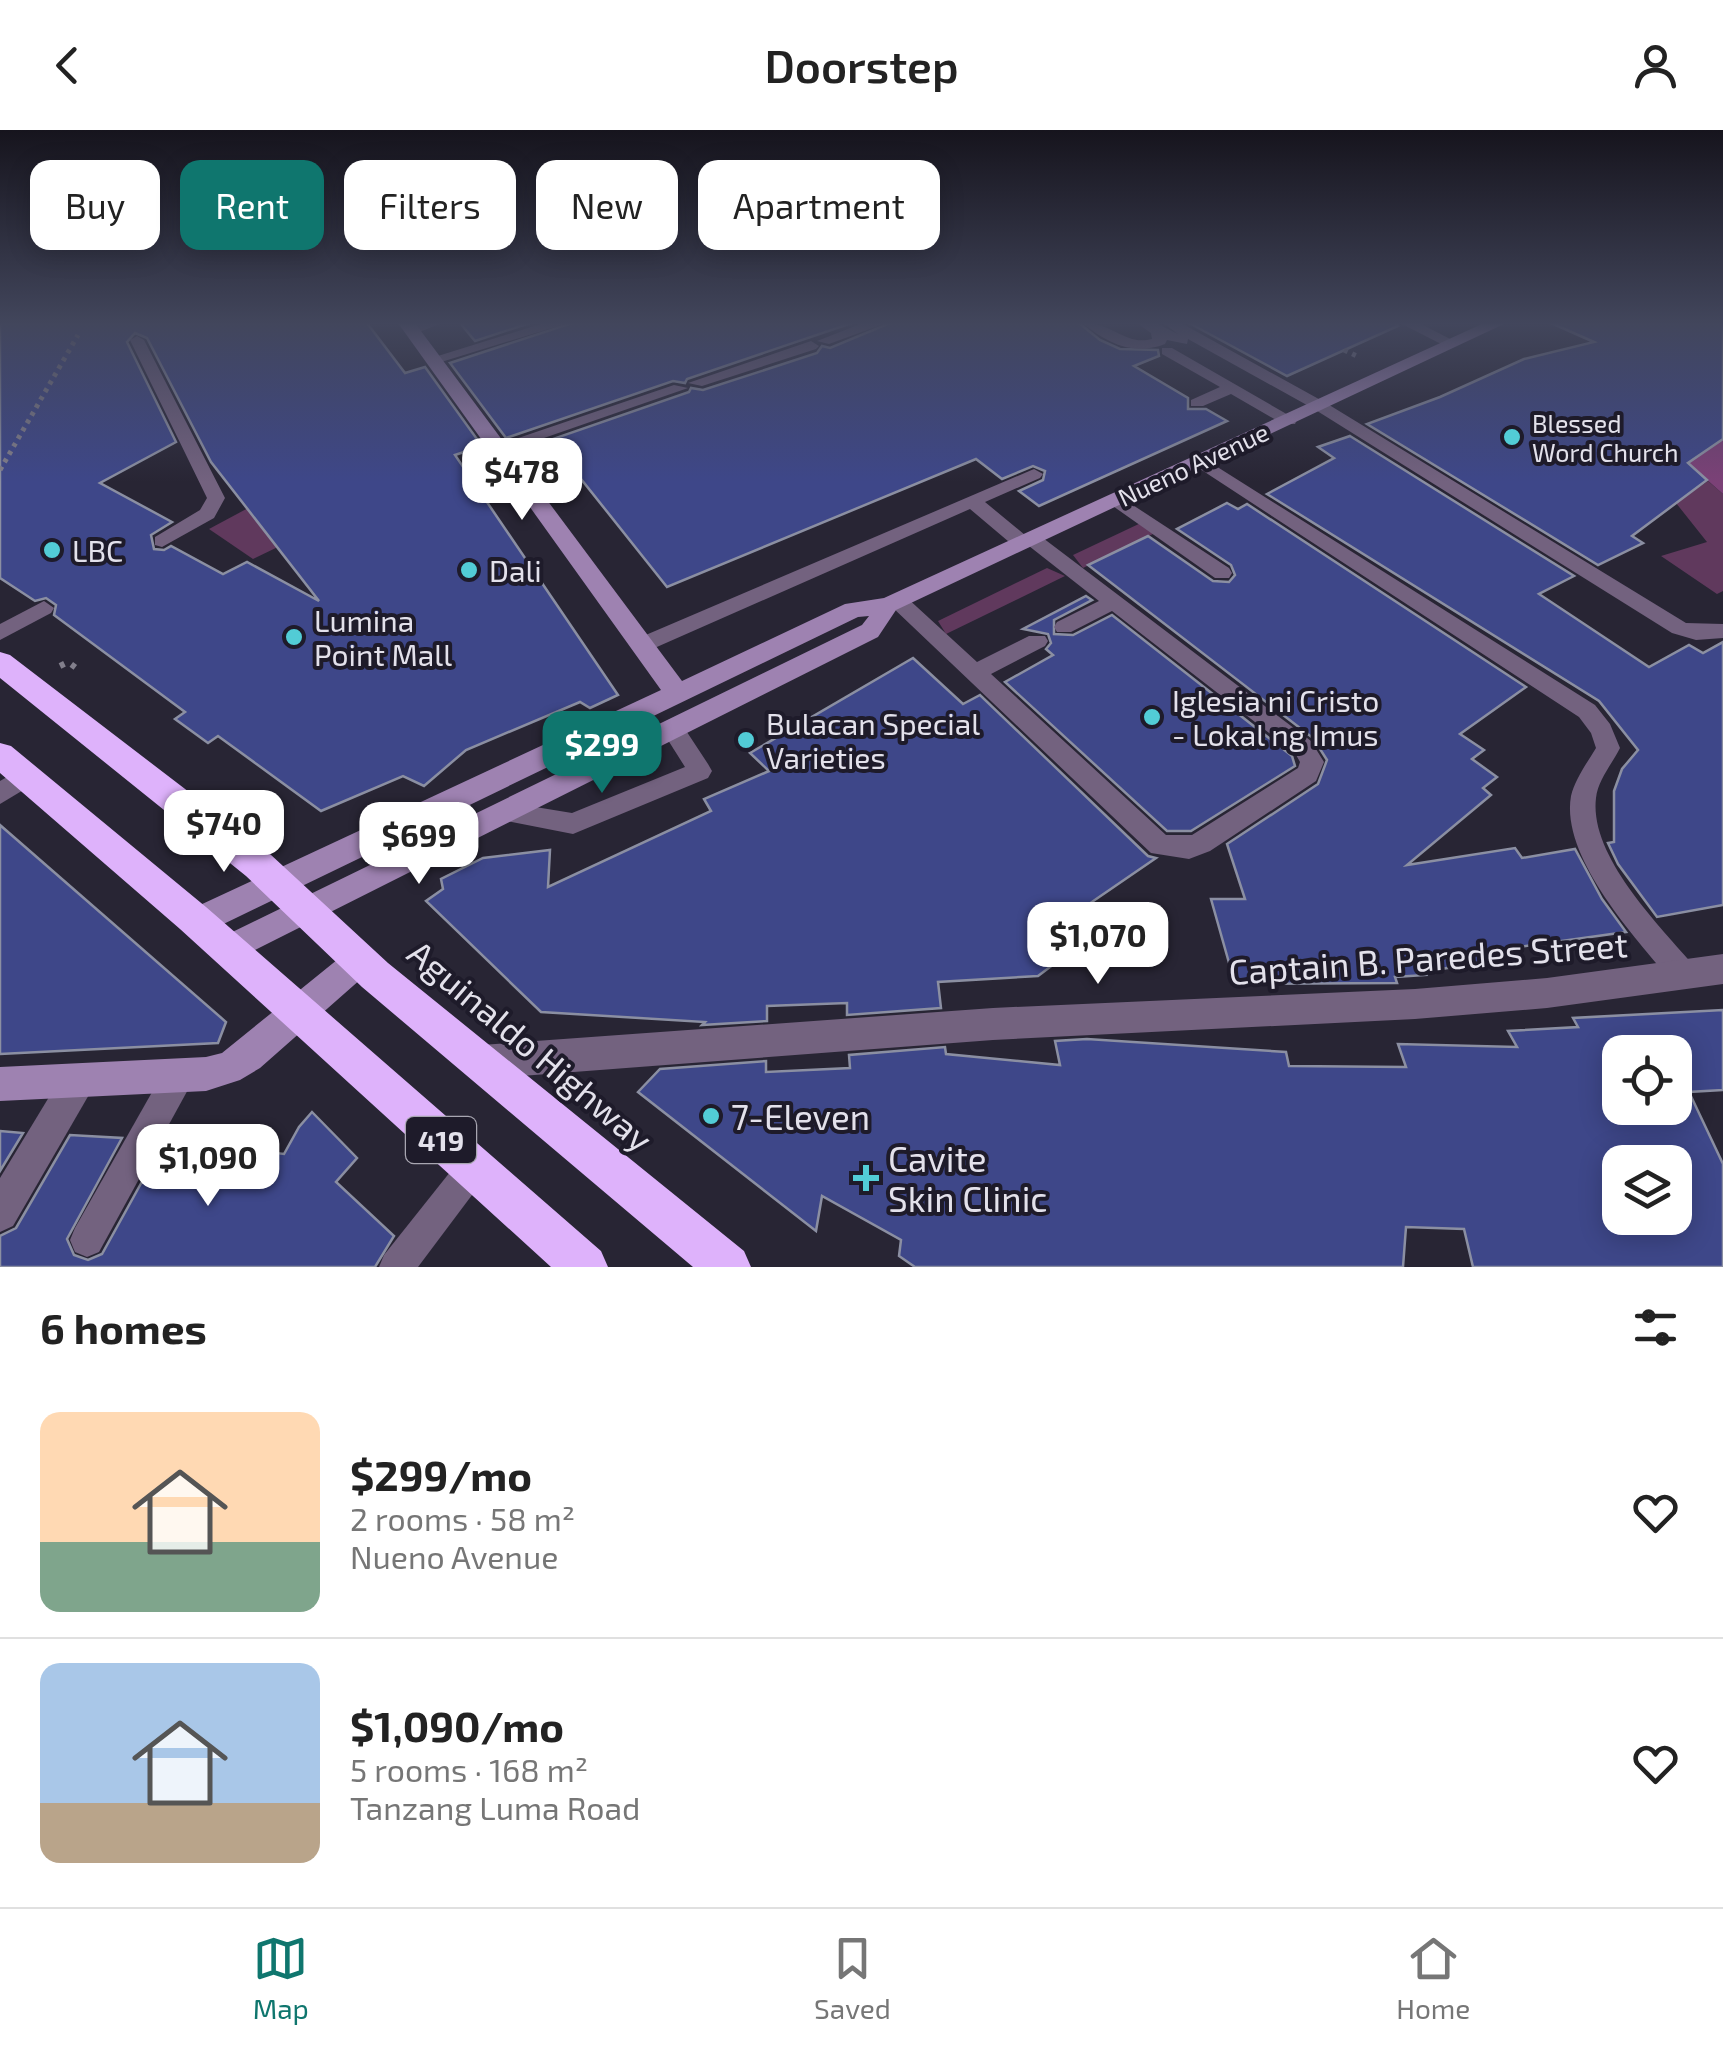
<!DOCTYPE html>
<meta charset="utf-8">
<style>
body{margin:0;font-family:"Exo 2",sans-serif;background:#f2f2f2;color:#222;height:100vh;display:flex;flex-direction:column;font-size:38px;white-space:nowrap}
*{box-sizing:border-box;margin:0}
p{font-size:32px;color:#767676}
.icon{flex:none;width:55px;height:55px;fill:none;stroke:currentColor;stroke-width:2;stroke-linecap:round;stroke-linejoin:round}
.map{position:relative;height:1137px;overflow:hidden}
.details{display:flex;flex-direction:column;background:#fff;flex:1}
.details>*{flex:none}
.hud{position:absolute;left:30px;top:30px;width:1000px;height:90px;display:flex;gap:20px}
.controls{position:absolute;left:1602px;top:905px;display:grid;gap:20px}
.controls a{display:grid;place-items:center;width:90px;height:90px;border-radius:20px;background:#fff;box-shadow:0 5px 25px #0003;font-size:50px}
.price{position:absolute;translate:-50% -85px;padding:0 22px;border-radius:20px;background:#fff;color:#222;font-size:32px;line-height:65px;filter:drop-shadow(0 2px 5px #0008)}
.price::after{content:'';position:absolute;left:50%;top:60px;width:30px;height:22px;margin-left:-15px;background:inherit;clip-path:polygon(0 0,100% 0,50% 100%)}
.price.selected{background:#0f766e;color:#fff}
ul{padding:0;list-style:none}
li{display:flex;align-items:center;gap:30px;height:250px;padding:0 40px}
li+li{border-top:2px solid #e0e0e0}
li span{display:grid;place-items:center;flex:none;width:280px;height:200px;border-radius:20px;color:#555}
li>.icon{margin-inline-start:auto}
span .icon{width:120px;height:120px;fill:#fffc;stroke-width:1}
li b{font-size:42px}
h2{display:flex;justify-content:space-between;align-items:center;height:120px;padding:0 40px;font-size:42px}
.pill{padding:0 35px;border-radius:20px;background:#fff;box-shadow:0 5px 25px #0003;font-size:35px;line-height:90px}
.pill.selected{background:#0f766e;color:#fff}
header{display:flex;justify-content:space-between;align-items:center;height:130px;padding:0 40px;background:#fff;font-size:45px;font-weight:600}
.tab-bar{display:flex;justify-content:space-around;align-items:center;height:140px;border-top:2px solid #e0e0e0;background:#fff;font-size:28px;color:#767676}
.tab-bar a{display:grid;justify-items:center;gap:5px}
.tab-bar .selected{color:#0f766e}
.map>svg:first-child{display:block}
.green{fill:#60395d}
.forest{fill:#7b4177}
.building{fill:#3e4789;stroke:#8b8fa2;stroke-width:2.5;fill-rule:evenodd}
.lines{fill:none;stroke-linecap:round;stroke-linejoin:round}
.path-far1{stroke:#827f8c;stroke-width:5;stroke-dasharray:4 5;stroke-linecap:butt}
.path{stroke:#827f8c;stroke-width:6;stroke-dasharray:5 8;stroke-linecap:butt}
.lane{fill:#73627f;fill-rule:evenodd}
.street{fill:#73627f;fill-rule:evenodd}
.secondary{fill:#9e82b1;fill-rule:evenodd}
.highway{fill:#deb2fb;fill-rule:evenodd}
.poi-dot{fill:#52ccd6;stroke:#1e1b2a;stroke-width:4}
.labels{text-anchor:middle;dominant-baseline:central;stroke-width:8;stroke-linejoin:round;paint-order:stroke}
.far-poi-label{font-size:25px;fill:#e3e1eb;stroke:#1e1b2a;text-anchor:start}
.far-street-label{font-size:25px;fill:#e3e1eb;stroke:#1e1b2a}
.shield{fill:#1e1b2a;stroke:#a8a6b1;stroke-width:2.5}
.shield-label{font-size:28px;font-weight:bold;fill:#e3e1eb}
.poi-label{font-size:30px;fill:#e3e1eb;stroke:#1e1b2a;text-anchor:start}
.near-street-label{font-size:35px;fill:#e3e1eb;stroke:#1e1b2a}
.near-poi-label{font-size:35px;fill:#e3e1eb;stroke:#1e1b2a;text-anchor:start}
</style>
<header><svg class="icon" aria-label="back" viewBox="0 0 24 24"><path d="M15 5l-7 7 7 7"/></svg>Doorstep<svg class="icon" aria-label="person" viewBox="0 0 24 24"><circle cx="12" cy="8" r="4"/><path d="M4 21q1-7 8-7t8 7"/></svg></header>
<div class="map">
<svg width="1723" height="1137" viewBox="0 0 1723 1137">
<rect width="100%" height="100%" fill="#282534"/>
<g class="green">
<path d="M306,347L394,361L253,429L209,399Z"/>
<path d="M1708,351L1723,364V461L1717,464L1661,426L1707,412L1676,373Z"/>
<path d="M1143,392L1157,402L1083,438L1073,425Z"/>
<path d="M1047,438L1065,446L946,504L938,491Z"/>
</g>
<path class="forest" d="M1655,304L1723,309V364Z"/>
<g class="building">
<path d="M0,193H367L405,243L425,237L482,316L455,325L618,565L590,578L580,572L466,620L424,656L403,646L321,681L218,606L208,613L175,589L185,582L54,485L56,475L46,468L35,471L0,448ZM135,203L147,208L211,332L319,471L247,432L223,444L171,416L164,420L154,419L151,405L172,392L100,353L176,312L127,212Z"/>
<path d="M460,193H530L475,211Z"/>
<path d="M572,193H852L687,249L685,253L673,251L506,308L450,233Z"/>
<path d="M890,193H1079L1100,210L1120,219L1158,220L1159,226L1134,236L1188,268V279H1206L1227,291L1039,376L1019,361L1043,350L1045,341L1033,336L1002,349L976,329L667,457L550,310L689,262L691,258L703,260L817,223L822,216L830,218Z"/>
<path d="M1189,193H1396L1398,196L1287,246Z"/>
<path d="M1551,193H1723V309L1688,333L1707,350L1632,406L1643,413L1598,435L1367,294L1440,267L1524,229L1594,212Z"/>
<path d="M1350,306L1574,446L1539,464L1649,537L1689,515L1703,523L1723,512V775L1657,787L1618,734L1608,713L1614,712V661L1622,639L1638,620L1599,571L1267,364L1334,328L1318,317Z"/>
<path d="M1227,373L1238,379L1247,374L1526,557L1460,604L1484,620L1472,629L1497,647L1483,658L1491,665L1407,735L1515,718L1522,728L1575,719L1602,769L1626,802L1512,818L1518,826L1424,842L1426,845L1395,847L1397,853L1235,854L1211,769H1245L1227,714L1318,654L1327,630L1313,608L1088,435L1148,406L1213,451L1229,452L1235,445L1231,435L1177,399Z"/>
<path d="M1086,466L1092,470L1054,490V504L1073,505L1112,485L1292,626L1295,636L1191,701H1167L1005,552L1053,525L1046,519L1051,513L1048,504L1023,499Z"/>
<path d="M913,528L963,574L980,565L1148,726L1156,728L1070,787L1078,816L1038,846L938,852L941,878L847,885V873L767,876V891L702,895L705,892L541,882L426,771L443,759L441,749L483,728L550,720L548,757L711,681L704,669L769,641L750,623Z"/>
<path d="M0,695L226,892L218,913L0,924Z"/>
<path d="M1723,880V960L1689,962L1723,1034V1137H1473L1464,1099L1406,1097L1403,1137H915L899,1126L901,1110L822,1066L816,1101L638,962L660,939L766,931V942L850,938L849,925L945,917L946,924L1060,935L1055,911L1087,909L1286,922L1289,936L1406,937L1398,914L1517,917L1508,901L1578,897L1573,888ZM1620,922H1675V978H1620ZM1620,1032H1675V1088H1620Z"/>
<path d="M312,982L357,1028L336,1052L394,1106L375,1137H0V1106L16,1098L70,1005L122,1008L67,1109L74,1125L88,1130L102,1124L165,1010L284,1024L299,997Z"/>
<path d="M0,1001L23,1003L0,1041Z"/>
</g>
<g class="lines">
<g class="path-far1">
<path d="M1344,220L1359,227"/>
<path d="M0,340L78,205"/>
</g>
<path class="path" d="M60,536L68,532L79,540"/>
<g class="lane">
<path d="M544,193H568L438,233L425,230Z"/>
<path d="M863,193H886L829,214L817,211Z"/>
<path d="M1083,193C1114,193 1125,216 1152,209L1151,203L1137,193H1156L1178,204L1163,193H1181L1326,273L1686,493L1723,494V508L1696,510L1672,503L1314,279L1188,209L1187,214L1167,210L1165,214C1135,226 1107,214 1083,193Z"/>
<path d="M1400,193H1419L1460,214L1447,217Z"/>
<path d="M137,206L144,210L225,368L214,388L162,417L155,415V407L200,380L207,368L130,210Z"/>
<path d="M811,211L819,216L816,219L702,256L688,253Z"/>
<path d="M1162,218H1172L1297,290L1295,294H1283L1231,264L1203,276H1191V270L1220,257L1162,224Z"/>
<path d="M674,255L688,258L504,322H492L489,318Z"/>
<path d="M1200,326L1595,575L1610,594L1620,618C1612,634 1598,650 1596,668C1589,726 1659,795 1694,836L1698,845L1694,854L1684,858L1674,854C1638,811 1560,728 1571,666C1575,649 1587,633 1596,618L1591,603L1579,587L1194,335L1191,331Z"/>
<path d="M1034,339L1043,344L1040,348L985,372L1025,405H1039L1311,611L1324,632L1316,651L1210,721L1189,729L1151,723L891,476L888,471L891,466H905L977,532L1029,506H1045L1048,511L1045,516L991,544L1166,705H1192L1298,638L1300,632L1295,623L1112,481L1071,502H1057L1054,497L1057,492L1099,471L1029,416L1015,417L970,379L650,520H634L631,515L634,510Z"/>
<path d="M1116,364L1229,438L1232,443L1229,448H1215L1110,374V366Z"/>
<path d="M44,471L54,478L51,483L0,510V494Z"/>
<path d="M673,590L681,593L708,634L712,641L708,648L573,704L496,689L493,682L496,675L505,672L572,683L685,637L661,599L665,593Z"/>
<path d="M26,636L35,639L38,646L35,653L0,674V651Z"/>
<path d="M179,930L190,934L194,945L190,956L99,1122L87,1127L75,1122L70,1110L75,1098L168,934Z"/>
<path d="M473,1022L484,1027L489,1038L484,1049L418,1137H379L384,1125L462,1027Z"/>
</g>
<g class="street">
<path d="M416,193H442L417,203H405V197Z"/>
<path d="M1723,824V854L1547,878L1415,889L993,910L481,949L469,944L464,932L469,920L481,915L993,878L1415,859L1547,848Z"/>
<path d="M78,934L90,939L95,951L90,963L13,1096L0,1102V1048L66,939Z"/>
</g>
<g class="secondary">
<path d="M398,193H415L682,551L845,474L884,468L1484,193H1506L896,480L878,507L227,834L216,830L212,820L216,810L862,495L869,486L858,487L207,802L196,806L185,802L181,792L185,782L661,560Z"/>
<path d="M359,817L370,821L375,831L370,841L260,938L240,950L206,961L0,971V937L206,927L222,923L348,821Z"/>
</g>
<g class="highway">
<path d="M0,522L10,525L270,724L388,833L744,1121L751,1137H693L362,857L246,746L0,548Z"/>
<path d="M0,613L11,616L206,777L601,1121L608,1137H551L180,799L0,643Z"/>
</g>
</g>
<linearGradient id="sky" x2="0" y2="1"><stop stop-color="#16141d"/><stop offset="0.55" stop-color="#42465c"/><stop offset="1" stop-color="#42465c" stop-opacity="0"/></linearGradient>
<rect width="1723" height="352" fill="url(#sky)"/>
<g class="poi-dot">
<circle cx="1512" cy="307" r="10"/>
<circle cx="52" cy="420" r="10"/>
<circle cx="469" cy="440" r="10"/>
<circle cx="294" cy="507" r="10"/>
<circle cx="1152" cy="587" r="10"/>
<circle cx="746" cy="610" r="10"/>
<circle cx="711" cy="986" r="10"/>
<path d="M861 1033h10v10h10v10h-10v10h-10v-10h-10v-10h10z"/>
</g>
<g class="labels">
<g class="far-poi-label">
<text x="1532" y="293">Blessed<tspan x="1532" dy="29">Word Church</tspan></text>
</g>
<g class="far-street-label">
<text transform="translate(1193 334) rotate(-25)">Nueno Avenue</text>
</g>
<rect class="shield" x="406" y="987" width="70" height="46" rx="8"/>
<g class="shield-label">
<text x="441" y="1010">419</text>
</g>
<g class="poi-label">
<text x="72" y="420">LBC</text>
<text x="489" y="440">Dali</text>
<text x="314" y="490">Lumina<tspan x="314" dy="34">Point Mall</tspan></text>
<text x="1172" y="570">Iglesia ni Cristo<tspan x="1172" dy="34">- Lokal ng Imus</tspan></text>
<text x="766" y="593">Bulacan Special<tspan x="766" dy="34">Varieties</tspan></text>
</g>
<g class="near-street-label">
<text transform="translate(1428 827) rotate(-4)">Captain B. Paredes Street</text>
<text transform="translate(531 915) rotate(40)">Aguinaldo Highway</text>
</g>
<g class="near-poi-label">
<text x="731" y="986">7-Eleven</text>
<text x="888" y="1028">Cavite<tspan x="888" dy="40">Skin Clinic</tspan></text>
</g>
</g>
</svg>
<div class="controls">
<a><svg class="icon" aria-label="locate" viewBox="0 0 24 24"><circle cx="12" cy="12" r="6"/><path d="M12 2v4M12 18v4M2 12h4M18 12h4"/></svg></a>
<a><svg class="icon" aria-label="layers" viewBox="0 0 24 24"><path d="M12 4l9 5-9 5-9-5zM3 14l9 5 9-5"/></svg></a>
</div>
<b class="price" style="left:522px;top:393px">$478</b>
<b class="price selected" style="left:602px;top:666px">$299</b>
<b class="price" style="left:224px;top:745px">$740</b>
<b class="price" style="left:419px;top:757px">$699</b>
<b class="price" style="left:1098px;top:857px">$1,070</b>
<b class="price" style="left:208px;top:1079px">$1,090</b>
<div class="hud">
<a class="pill">Buy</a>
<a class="pill selected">Rent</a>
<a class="pill">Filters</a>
<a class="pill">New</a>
<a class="pill">Apartment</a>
</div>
</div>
<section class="details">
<h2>6 homes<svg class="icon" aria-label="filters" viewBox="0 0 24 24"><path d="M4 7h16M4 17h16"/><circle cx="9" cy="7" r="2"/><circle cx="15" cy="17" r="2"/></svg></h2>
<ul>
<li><span style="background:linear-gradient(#ffd9b3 65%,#7fa58c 0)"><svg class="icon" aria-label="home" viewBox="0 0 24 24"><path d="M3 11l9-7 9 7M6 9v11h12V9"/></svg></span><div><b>$299/mo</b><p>2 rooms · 58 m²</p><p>Nueno Avenue</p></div><svg class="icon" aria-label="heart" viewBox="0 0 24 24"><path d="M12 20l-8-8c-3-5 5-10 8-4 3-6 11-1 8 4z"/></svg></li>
<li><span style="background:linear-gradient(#a9c7e8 70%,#b9a48a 0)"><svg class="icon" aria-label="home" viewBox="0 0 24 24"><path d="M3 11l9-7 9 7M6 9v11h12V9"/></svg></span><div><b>$1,090/mo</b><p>5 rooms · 168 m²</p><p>Tanzang Luma Road</p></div><svg class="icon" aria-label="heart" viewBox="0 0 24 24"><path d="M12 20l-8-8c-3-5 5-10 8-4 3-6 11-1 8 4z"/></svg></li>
</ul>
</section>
<nav class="tab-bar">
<a class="selected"><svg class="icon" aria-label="map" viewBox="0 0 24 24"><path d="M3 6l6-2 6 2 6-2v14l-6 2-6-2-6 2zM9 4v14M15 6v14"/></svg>Map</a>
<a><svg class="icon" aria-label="saved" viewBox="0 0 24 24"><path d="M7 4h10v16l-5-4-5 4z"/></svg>Saved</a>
<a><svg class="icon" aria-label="home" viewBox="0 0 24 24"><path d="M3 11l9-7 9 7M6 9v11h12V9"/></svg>Home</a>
</nav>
